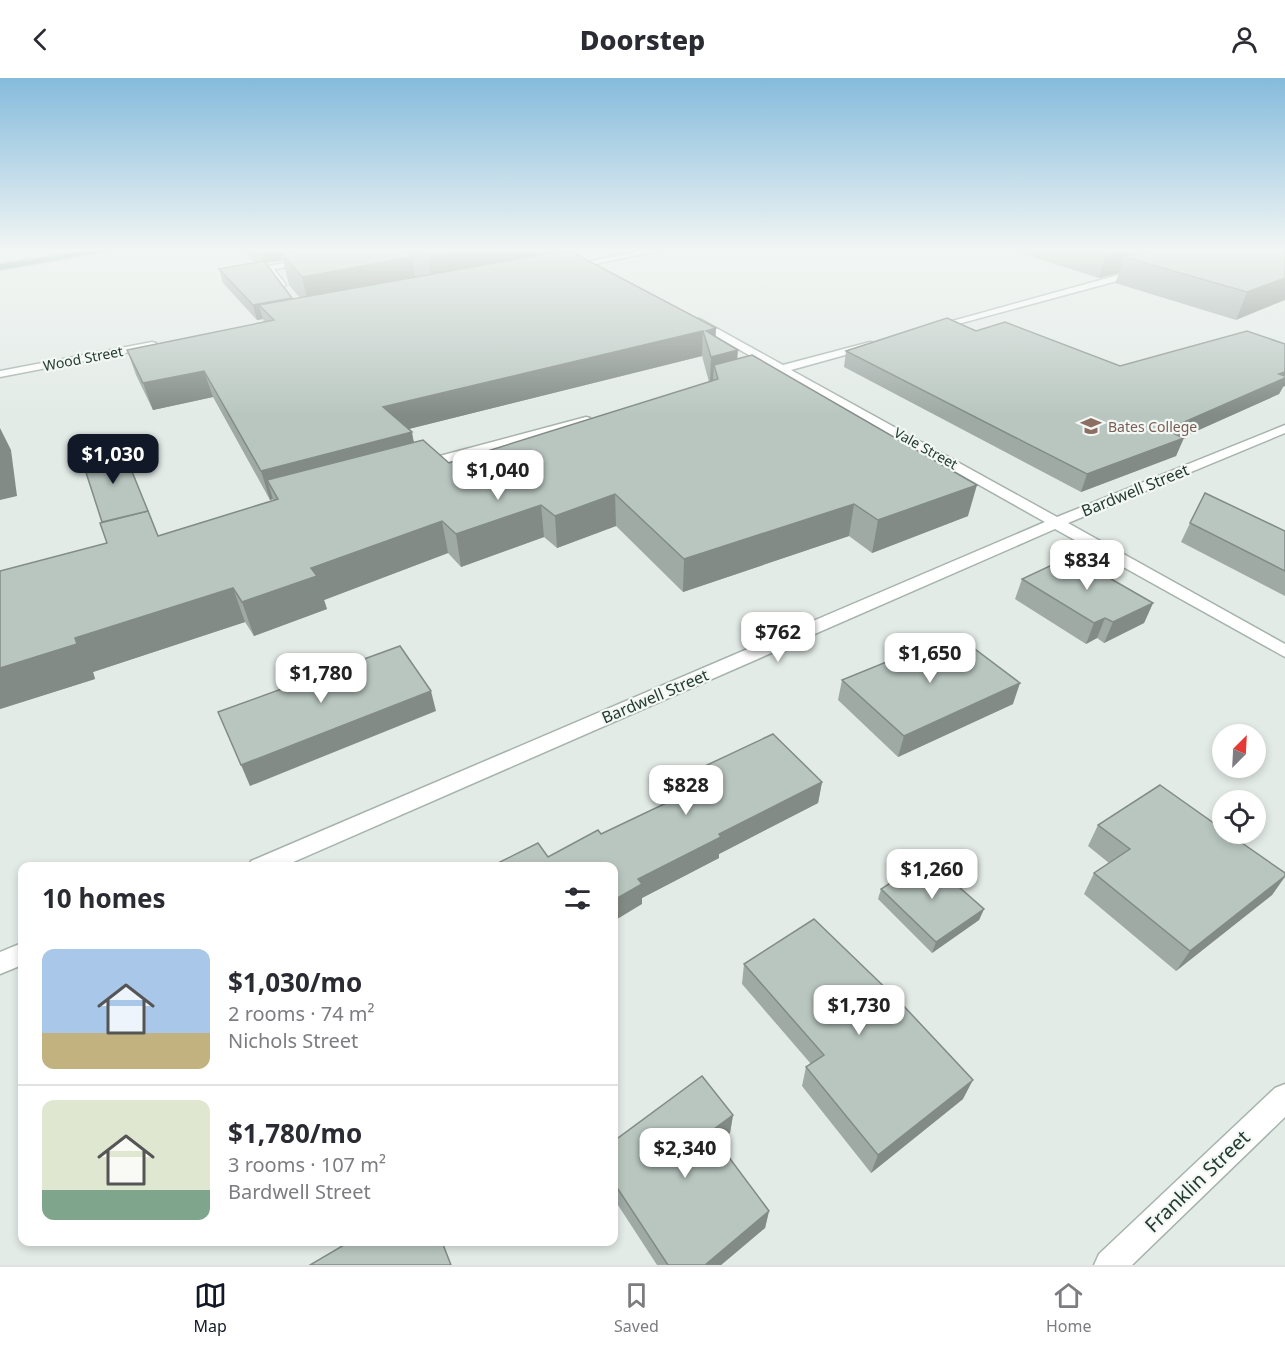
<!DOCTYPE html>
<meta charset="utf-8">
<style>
body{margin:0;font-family:"Noto Sans",sans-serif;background:#f7f7f7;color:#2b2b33;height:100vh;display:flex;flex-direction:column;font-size:22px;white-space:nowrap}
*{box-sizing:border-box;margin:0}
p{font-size:20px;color:#7c7c81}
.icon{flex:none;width:33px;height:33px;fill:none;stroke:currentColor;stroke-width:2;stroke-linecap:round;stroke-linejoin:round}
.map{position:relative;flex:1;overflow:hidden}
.sheet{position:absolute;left:18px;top:784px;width:600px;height:384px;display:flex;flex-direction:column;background:#fff;border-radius:12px;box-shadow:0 3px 9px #0003}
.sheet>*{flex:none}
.needle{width:39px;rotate:24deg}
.controls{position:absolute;left:1212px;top:646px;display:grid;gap:12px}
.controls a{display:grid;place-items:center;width:54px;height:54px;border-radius:50%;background:#fff;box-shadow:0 3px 9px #0003;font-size:30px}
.price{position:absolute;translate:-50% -51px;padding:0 14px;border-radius:12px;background:#fff;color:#222;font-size:20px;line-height:39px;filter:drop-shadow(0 2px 3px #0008)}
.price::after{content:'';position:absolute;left:50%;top:36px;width:18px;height:14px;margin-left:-9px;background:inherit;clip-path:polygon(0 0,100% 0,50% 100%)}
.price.current{background:#111827;color:#fff}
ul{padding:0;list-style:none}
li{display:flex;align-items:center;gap:18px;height:150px;padding:0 24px}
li+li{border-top:2px solid #e1e1e2}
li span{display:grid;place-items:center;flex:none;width:168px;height:120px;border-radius:12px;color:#555}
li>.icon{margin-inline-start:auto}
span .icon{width:72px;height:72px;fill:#fffc;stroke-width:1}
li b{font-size:26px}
h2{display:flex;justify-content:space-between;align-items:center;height:72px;padding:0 24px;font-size:26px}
header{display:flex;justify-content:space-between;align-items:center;height:78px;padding:0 24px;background:#fff;font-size:27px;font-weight:800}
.menu{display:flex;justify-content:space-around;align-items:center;height:84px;border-top:2px solid #e1e1e2;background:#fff;font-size:16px;color:#7c7c81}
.menu a{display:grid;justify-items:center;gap:3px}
.menu .current{color:#111827}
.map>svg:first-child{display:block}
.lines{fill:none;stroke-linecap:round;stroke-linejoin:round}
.minor-casing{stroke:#a6b3ad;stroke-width:3}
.major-casing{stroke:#c2c8c6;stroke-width:3}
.minor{fill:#fff;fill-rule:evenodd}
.major{fill:#6c9d8d;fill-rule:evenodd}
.wall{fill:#9faaa5;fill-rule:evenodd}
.shaded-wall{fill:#828b86}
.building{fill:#b9c6c0;stroke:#828b86;stroke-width:1.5}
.labels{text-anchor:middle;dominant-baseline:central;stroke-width:4.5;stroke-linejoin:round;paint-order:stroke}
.far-street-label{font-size:14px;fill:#243b33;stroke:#f3f8f5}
.far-education-label{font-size:14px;fill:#785e54;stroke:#f3f8f5;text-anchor:start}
.street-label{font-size:16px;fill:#243b33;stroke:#f3f8f5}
.near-street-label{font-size:20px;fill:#243b33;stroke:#f3f8f5}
</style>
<header><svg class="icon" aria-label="back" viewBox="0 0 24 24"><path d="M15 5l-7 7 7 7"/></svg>Doorstep<svg class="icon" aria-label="person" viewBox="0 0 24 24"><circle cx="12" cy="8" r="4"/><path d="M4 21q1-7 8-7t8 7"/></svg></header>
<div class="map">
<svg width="1285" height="1187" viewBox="0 0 1285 1187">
<rect width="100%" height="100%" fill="#e3ebe7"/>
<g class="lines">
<g class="minor-casing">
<g id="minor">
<path d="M648,171H665L568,192L564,189Z"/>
<path d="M308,180L311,181V185L274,191L286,207L281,210L278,209L264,189Z"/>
<path d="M1140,191L1143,192V196L936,252L927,250Z"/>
<path d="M692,241H700L783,287L870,264L874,265V269L791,292L1057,439L1285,347V355L1068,445L1285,566V579L1055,451L282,789H248L251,783L1045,444L780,295L751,300V296L772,290L692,245Z"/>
<path d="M152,264L156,265V269L0,299V293Z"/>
<path d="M586,339L590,340L592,343L590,346L422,391L415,387L417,384Z"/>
<path d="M22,865V887L0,896V874Z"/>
<path d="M1285,1006V1039L1132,1187H1094L1099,1176L1275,1010Z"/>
</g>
</g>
<g class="major-casing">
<path id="major" d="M99,171H119L0,192V186Z"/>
</g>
<use href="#minor" class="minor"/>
<use href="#major" class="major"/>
</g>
<g class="wall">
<path d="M241,171H555V174L716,259L738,281L968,438L872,475L849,458L683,514L616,448L557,470L544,459L461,489L448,475L324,522L327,531L254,558L245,544L93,594L95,601L0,631L158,458L273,423V421L270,422L213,319L153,332L136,297L127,272L264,244L263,241L257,242L223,205L219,191L255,185ZM283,182L289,207L300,220L293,221L265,185ZM702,278L709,304L449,385L414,364L408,351Z"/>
<path d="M1021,171H1285L1236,242L1115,205L1119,195L1099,200L1020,175Z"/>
<path d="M976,253L1120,288L1283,309L1279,316L1183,359L1176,378L1081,414L844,289L846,273Z"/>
<path d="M1190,445L1285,453V518L1181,464Z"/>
<path d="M1022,501L1153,525L1144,545L1104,565L1097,560L1086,566L1015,521Z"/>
<path d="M842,602L1013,626L898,679L838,622Z"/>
<path d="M688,696L822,704L818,725L719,776V780L642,820V826L614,789L548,779L601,756L687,715Z"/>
<path d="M1098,747L1285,795V799L1272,817L1176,893L1084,816L1094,795L1109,785L1088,768Z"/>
<path d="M881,811L984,831L979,842L932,875L878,821Z"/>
<path d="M744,886L963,1021L871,1095L802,1008L806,989L811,986L742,906Z"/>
<path d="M733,1037L730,1055L718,1064L769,1133L765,1150L721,1187H657L614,1121V1063Z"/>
</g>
<g class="shaded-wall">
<path d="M260,171H349L281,174L283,182L265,185L264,186Z"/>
<path d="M464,171H555L556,186L433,210L428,177Z"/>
<path d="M1120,171H1208L1124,179L1119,195L1099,200L1107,174Z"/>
<path d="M412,179L417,212L310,233L302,199Z"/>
<path d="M1285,200V222L1236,242L1247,214Z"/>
<path d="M292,220L296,234L259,227L263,241L257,242L253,227Z"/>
<path d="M716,250L715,275L706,253Z"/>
<path d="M703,253L702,278L389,356L383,329Z"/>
<path d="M738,272L736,297L714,287L713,303L710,304L711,279Z"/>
<path d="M204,293L213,319L153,332L143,305Z"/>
<path d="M1285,294V308L1283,309L1279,316L1172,364L1184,360L1176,378L1081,414L1087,396L1166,352Z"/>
<path d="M0,350L11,372L17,418L0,422Z"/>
<path d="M412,354L417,382L267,402L273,421L270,422L261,393Z"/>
<path d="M977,407L968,438L872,475L878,442Z"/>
<path d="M615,416L616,448L557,470L555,438Z"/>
<path d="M854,426L849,458L683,514L684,481Z"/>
<path d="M541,427L544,459L461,489L456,456Z"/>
<path d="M442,443L448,475L324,522L327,531L254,558L242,524L311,490Z"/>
<path d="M233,510L245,544L93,594L95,601L0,631V590L75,560Z"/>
<path d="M1153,525L1144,545L1104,565L1113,544Z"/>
<path d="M1105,540L1097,560L1086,566L1094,545Z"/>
<path d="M1020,605L1013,626L898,679L904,658Z"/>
<path d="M431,613L436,633L250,708L241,687Z"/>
<path d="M822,704L818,725L719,776V780L642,820V826L614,843V822L638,801L719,756Z"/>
<path d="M1285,798L1272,817L1176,893L1190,873Z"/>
<path d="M984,831L979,842L932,875L936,864Z"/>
<path d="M973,1002L963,1021L871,1095L878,1077Z"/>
<path d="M733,1037L730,1055L708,1072L710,1054Z"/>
<path d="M769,1133L765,1150L721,1187H705Z"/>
</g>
<g class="building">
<path d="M304,171H401L412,179L302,199L281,174Z"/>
<path d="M420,171H464L428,177Z"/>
<path d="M1095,171H1120L1107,174Z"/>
<path d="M1155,171H1285V200L1247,214L1124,179Z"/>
<path d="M568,172L716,250L706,253L738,272L711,279L703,253L383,329L412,354L261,393L204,293L143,305L127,272L274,242L259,227Z"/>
<path d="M264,183L292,220L253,227L219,191Z"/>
<path d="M947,240L976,253L1005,244L1120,288L1247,253L1285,266V294L1279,296L1285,298V300L1166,352L1184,360L1087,396L846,273Z"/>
<path d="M752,277L977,407L878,442L854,426L684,481L615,416L555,438L541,427L456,456L442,443L311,490L317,498L242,524L233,510L75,560L77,566L0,590V493L107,465L100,445L148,433L158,458L278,421L267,402L423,362L449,385L718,301L714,287Z"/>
<path d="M122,369L148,433L102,444L81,379Z"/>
<path d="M1205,415L1285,453V493L1190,445Z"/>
<path d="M1071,478L1153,525L1113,544L1105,540L1094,545L1022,501Z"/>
<path d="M955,556L1020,605L904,658L842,602Z"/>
<path d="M400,568L431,613L241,687L218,634Z"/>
<path d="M773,656L822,704L719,756L721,759L638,801L642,806L614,822V789H490L538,765L548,779L598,752L601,756L700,709L688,696Z"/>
<path d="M1160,707L1222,751V756H1229L1285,795V798L1190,873L1094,795L1130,771L1098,747Z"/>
<path d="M927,781L984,831L936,864L881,811Z"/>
<path d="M814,841L899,923L973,1002L878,1077L806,989L824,977L744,886Z"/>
<path d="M702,998L733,1037L710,1054L769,1133L705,1187H668L614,1105V1063Z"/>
<path d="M349,1164H442L451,1187H310Z"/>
</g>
<linearGradient id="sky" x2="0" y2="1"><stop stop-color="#85bbdc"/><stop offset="0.51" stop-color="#f2f6f4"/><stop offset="1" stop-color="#f2f6f4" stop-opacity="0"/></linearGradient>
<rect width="1285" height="337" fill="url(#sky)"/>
<defs>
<g id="university-bare" transform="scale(1.62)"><path d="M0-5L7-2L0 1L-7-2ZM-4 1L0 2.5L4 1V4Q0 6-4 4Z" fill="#8d6e63" stroke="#f3f8f5" stroke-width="2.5" paint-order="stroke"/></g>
</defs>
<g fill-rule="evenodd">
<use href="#university-bare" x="1091" y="348"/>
</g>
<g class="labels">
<g class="far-street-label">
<text transform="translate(83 280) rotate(-11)">Wood Street</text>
<text transform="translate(926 370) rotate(29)">Vale Street</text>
</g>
<g class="far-education-label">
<text x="1108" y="348">Bates College</text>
</g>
<g class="street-label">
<text transform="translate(1135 412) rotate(-22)">Bardwell Street</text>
<text transform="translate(655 618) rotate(-23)">Bardwell Street</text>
</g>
<g class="near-street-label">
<text transform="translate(1197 1103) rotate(-44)">Franklin Street</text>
</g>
</g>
</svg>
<div class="controls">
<a><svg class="needle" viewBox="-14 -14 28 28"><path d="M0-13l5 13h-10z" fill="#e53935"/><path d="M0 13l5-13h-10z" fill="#7c7c81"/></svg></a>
<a><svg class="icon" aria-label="locate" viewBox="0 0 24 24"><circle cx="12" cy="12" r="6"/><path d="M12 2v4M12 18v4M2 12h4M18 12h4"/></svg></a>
</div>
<b class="price current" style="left:113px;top:407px">$1,030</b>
<b class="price" style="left:498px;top:423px">$1,040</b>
<b class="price" style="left:1087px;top:513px">$834</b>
<b class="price" style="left:778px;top:585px">$762</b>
<b class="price" style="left:930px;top:606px">$1,650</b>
<b class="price" style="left:321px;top:626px">$1,780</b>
<b class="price" style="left:686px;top:738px">$828</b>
<b class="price" style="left:932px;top:822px">$1,260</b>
<b class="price" style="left:859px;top:958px">$1,730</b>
<b class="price" style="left:685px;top:1101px">$2,340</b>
<section class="sheet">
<h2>10 homes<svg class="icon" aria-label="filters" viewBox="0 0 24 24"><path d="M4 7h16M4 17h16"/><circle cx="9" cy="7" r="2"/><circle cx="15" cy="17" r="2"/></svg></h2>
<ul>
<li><span style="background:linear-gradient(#a9c7e8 70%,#c2b280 0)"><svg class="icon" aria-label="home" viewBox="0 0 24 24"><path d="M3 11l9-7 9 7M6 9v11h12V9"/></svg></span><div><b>$1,030/mo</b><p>2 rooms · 74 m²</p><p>Nichols Street</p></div></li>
<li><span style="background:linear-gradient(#dfe7d0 75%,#7fa58c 0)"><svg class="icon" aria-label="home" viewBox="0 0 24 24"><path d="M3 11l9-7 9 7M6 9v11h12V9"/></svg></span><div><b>$1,780/mo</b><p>3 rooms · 107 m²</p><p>Bardwell Street</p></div></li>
</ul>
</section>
</div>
<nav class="menu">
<a class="current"><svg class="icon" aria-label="map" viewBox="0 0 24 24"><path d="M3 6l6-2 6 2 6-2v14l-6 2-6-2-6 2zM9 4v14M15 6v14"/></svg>Map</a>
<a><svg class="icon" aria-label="saved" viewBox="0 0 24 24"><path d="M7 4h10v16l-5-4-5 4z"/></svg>Saved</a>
<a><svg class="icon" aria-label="home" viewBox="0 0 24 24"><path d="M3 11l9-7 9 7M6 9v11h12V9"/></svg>Home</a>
</nav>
